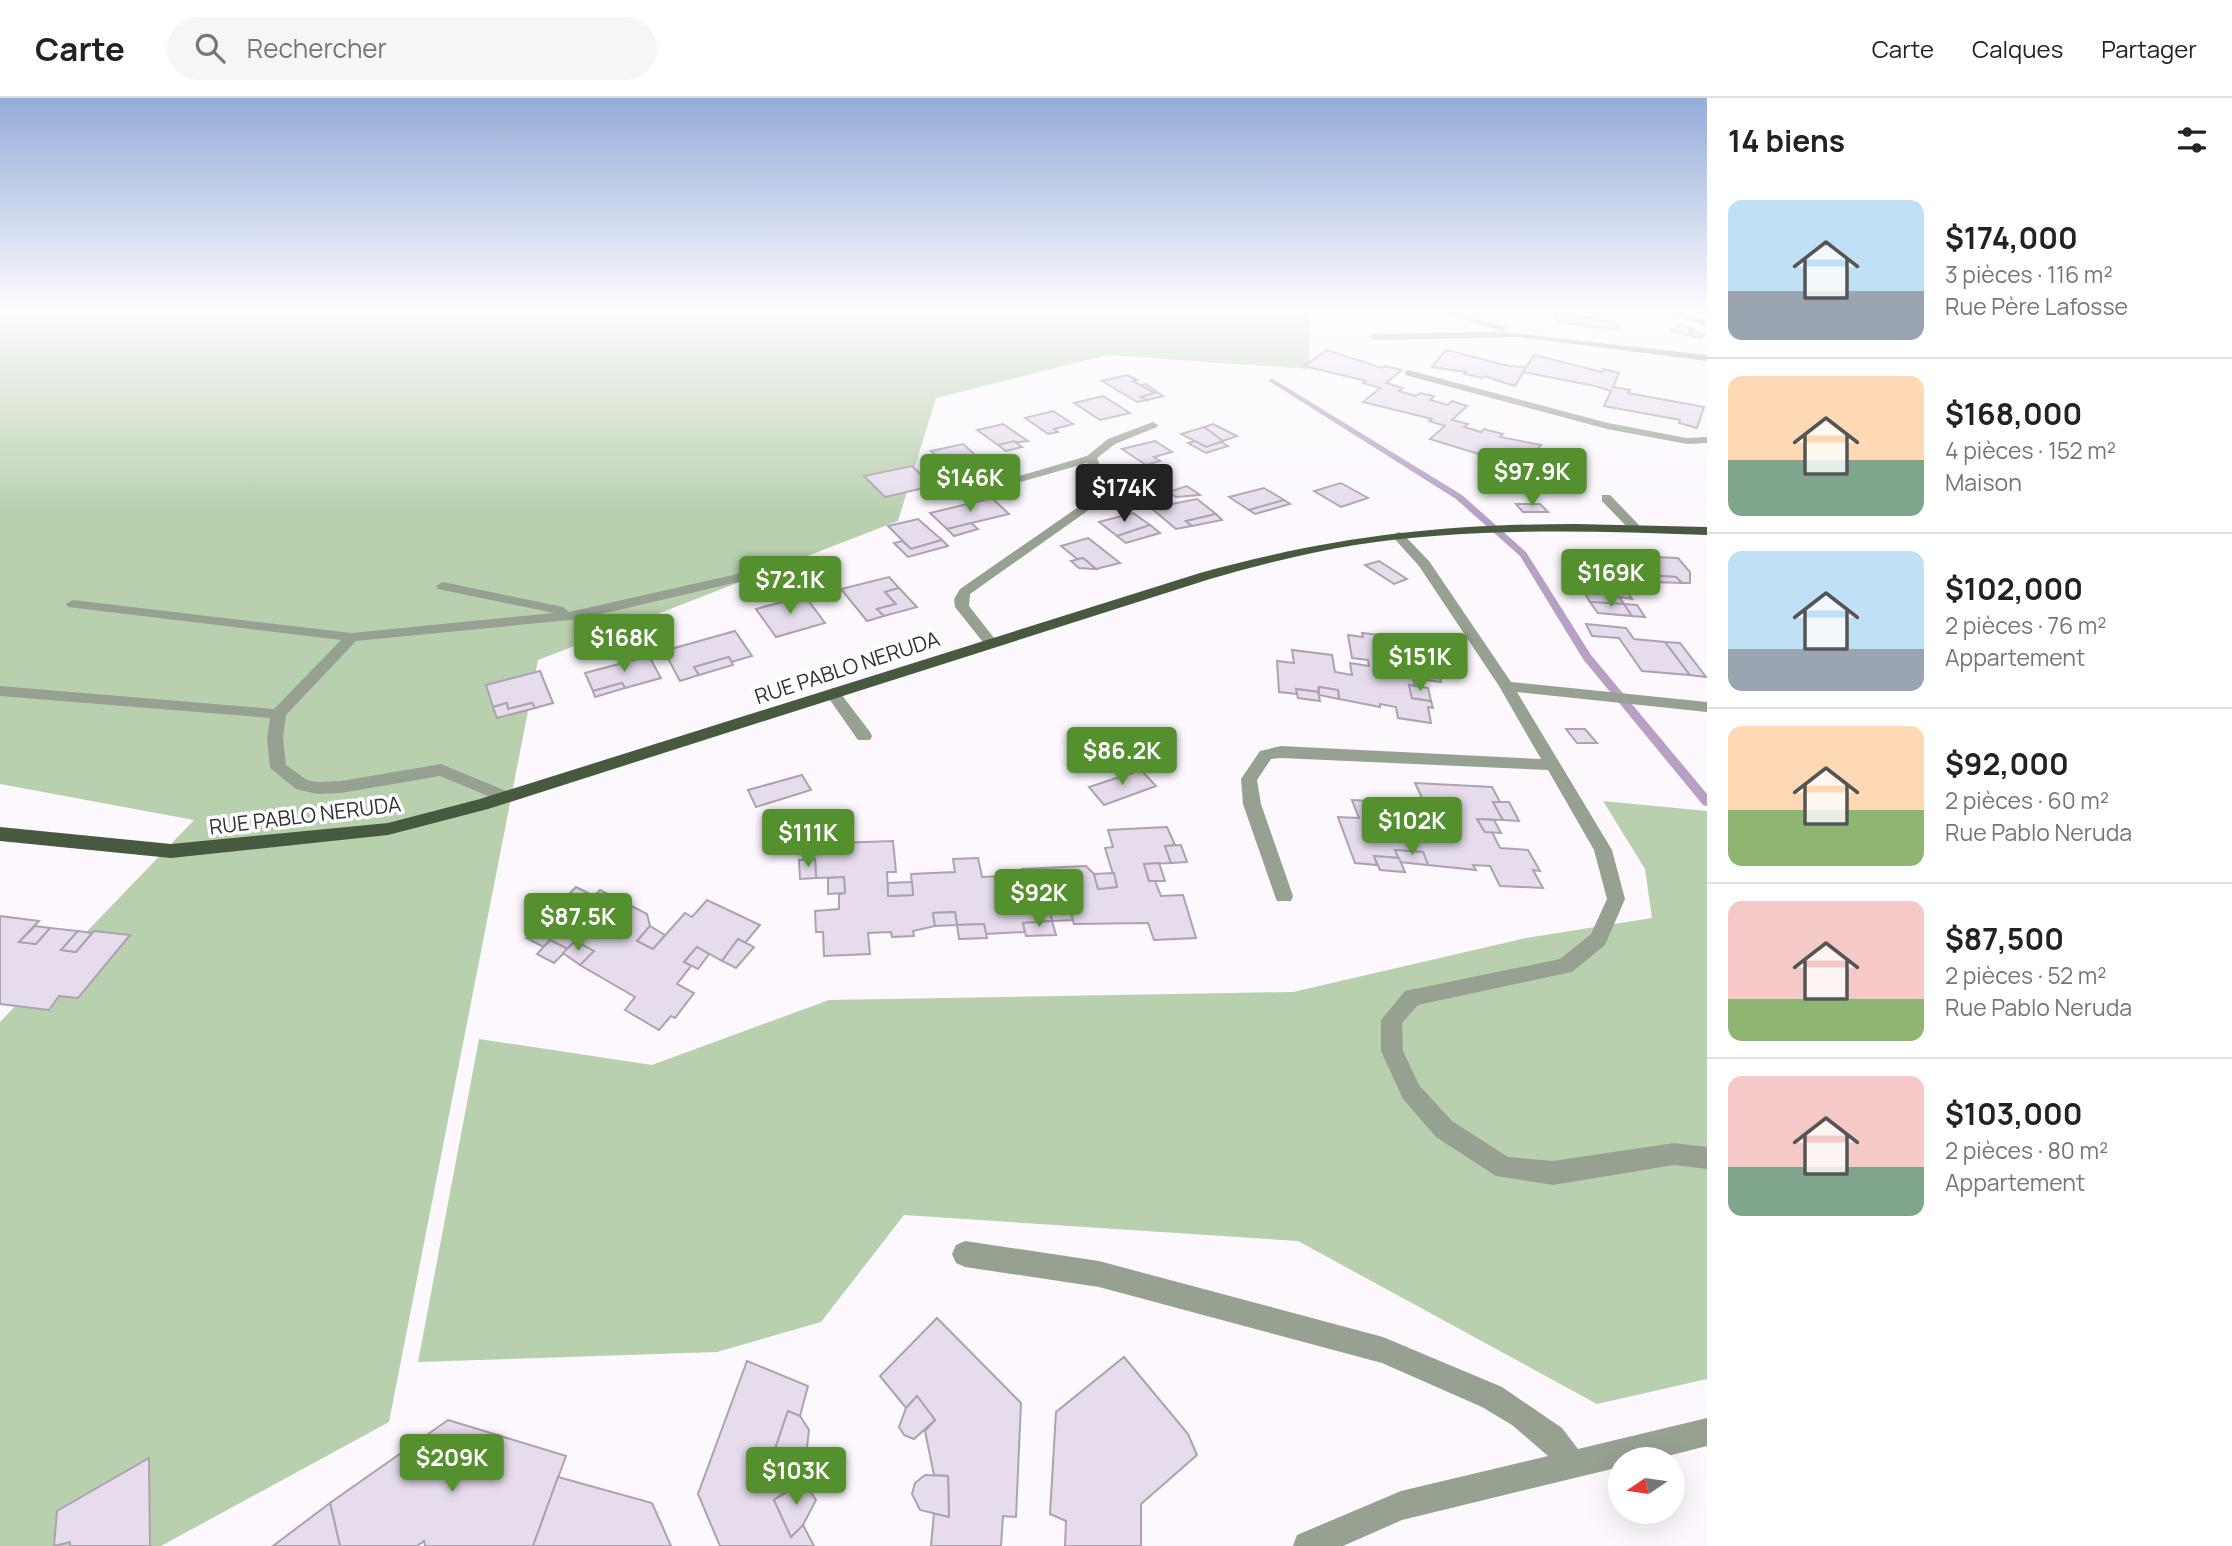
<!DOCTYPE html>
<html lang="fr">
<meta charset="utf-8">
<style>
body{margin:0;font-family:Manrope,sans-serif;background:#f6f6f6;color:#222;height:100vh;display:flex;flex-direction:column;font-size:26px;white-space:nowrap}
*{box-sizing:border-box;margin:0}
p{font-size:23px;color:#767676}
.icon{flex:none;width:38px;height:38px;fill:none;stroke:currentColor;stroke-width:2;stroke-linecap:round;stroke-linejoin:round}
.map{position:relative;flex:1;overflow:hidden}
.details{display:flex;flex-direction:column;background:#fff;width:525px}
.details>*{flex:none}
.needle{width:46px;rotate:257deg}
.fabs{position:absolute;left:1608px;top:1349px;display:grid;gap:14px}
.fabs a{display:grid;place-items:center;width:77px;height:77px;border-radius:50%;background:#fff;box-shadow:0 7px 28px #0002;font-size:35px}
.price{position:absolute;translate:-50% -60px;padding:0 16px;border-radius:7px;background:#55902e;color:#fff;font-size:23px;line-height:46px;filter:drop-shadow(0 2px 4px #0008)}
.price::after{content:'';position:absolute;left:50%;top:42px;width:21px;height:16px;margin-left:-10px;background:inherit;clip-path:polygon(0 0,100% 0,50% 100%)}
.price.on{background:#222;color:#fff}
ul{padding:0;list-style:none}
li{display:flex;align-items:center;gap:21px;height:175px;padding:0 21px}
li+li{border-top:2px solid #e0e0e0}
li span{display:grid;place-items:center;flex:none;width:196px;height:140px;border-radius:14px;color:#555}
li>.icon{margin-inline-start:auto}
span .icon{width:84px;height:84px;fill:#fffc;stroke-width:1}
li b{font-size:30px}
h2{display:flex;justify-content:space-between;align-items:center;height:84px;padding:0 21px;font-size:30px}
header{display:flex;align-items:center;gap:42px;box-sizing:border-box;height:98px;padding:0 35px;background:#fff;border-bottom:2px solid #e0e0e0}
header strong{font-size:33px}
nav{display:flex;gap:38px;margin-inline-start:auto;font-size:24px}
.search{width:490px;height:63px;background:#f6f6f6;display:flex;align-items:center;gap:18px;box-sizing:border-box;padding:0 24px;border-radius:38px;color:#767676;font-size:26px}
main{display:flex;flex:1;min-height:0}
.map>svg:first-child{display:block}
.green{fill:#b9d0ae}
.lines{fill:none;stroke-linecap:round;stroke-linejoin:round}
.stream{fill:#b7a0c3;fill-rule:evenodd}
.building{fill:#e6dcec;stroke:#aca2b1;stroke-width:2}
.minor{fill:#97a192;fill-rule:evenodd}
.major{fill:#47593e;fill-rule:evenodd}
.labels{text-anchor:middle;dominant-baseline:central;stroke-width:7;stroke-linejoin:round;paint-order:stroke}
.street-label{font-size:21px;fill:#322e34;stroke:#fff}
</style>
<header>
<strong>Carte</strong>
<div class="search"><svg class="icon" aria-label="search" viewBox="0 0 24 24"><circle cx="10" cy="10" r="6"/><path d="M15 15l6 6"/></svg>Rechercher</div>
<nav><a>Carte</a><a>Calques</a><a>Partager</a></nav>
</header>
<main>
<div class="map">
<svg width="1707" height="1448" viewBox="0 0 1707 1448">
<rect width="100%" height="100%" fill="#fcf8fe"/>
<g class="green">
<path d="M0,213H1311L1308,271L1107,257L936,300L898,423L538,562L389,1324L161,1448H0V924L194,722L0,686Z"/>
<path d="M1603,703L1707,713V1281L1597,1306L1298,1143L904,1117L821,1224L717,1254L418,1264L479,941L652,967L829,902L1293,894L1526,840L1652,820L1645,771Z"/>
</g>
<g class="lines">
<path class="stream" d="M1269,281H1273L1462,397L1526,454L1591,557L1707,696V708L1703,707L1583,561L1520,458L1456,401L1269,283Z"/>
</g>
<g class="building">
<path d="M1555,214L1578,217L1580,227L1556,224Z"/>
<path d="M1578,217L1618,226L1620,232L1580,227Z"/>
<path d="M1680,227L1694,231L1690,234L1704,237L1700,240L1671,233Z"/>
<path d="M1327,252L1382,270L1385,268L1402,272L1386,285L1403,290L1399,293L1416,298L1420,295L1434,298L1430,302L1448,307L1452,303L1467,308L1452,322L1468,326L1464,329L1481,334L1484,331L1503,336L1500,339L1541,347L1522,369L1485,354L1482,357L1430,341L1445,328L1429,323L1432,321L1363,304L1380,290L1363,285L1366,283L1304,268Z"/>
<path d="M1446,252L1509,268L1526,269L1515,288L1484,278L1482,280L1464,276L1466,274L1432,269Z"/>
<path d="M1534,257L1602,274L1603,271L1619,275L1613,289L1630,292L1628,295L1704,309L1697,330L1679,325L1680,322L1604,308L1611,293L1595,288L1523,274Z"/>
<path d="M1127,277L1137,282L1133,283L1155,295L1141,299L1147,302L1137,304L1102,283Z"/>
<path d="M1146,286L1163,298L1147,302L1141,299L1155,295L1140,287Z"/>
<path d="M1103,298L1130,315L1100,322L1074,305Z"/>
<path d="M1053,313L1073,326L1054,331L1058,334L1048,336L1025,320Z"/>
<path d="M1003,326L1028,343L998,347L977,332Z"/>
<path d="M1213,326L1237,338L1223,343L1204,329Z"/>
<path d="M1204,329L1223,343L1206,349L1181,336Z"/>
<path d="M1014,343L1022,349L1006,353L998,347Z"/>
<path d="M1155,343L1172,354L1154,359L1160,363L1146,367L1122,351Z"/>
<path d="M1195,343L1206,349L1221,344L1228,348L1206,355L1188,345Z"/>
<path d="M963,346L982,363L964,367L969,372L955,375L931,353Z"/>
<path d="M912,368L933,388L885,399L864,378Z"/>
<path d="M1341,385L1368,400L1341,409L1314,393Z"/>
<path d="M1187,388L1200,397L1176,399L1169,394Z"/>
<path d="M1264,390L1284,402L1249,412L1229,399Z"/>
<path d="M992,400L1009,416L947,431L930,415Z"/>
<path d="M1197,401L1216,416L1186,423L1192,428L1176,431L1151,410Z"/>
<path d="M1284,402L1290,406L1255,416L1249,412Z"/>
<path d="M1516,406H1540L1548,414H1523Z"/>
<path d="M1133,415L1150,427L1117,438L1099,424Z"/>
<path d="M1216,416L1222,422L1192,428L1186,423Z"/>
<path d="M918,421L942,442L911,451L888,428Z"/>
<path d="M971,425L978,431L954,438L947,431Z"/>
<path d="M1150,427L1160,435L1126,445L1117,438Z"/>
<path d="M1088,440L1120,465L1096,471L1083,460L1077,461L1061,448Z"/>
<path d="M942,442L948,448L908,459L894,445L902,443L911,451Z"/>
<path d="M1628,458L1678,460L1690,474V485H1682L1676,479L1646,477Z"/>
<path d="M1083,460L1096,471L1079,470L1071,463Z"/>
<path d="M1379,463L1407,481L1394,486L1365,467Z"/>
<path d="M1646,477L1676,479L1682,485L1651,484Z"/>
<path d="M889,479L899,490L885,494L896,506L877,511L884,518L867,523L841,491Z"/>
<path d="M1580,487L1625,491L1632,501L1619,499L1624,506L1590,504Z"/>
<path d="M899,490L917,509L884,518L877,511L896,506L885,494Z"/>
<path d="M805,498L825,525L776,539L756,511Z"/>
<path d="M1590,504L1624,506L1632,518L1598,515Z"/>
<path d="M1624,506L1637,507L1645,519L1632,518Z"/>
<path d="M1586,526L1626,530L1634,541L1665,544L1690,577L1642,573L1619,540L1592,538Z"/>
<path d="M735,533L752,558L731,564L729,559L694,569L699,577L680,583L664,553Z"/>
<path d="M1362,535L1380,537L1383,554L1429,560L1432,571L1424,570L1427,582L1413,580L1415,588L1409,587L1412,600L1431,603L1433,610L1428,609L1431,625L1398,620L1396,609L1380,606V609L1339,601L1338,592L1319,589L1318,594L1296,591L1298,596L1279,594L1277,563L1294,565L1292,552L1332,557L1335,574L1352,577L1350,565L1369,568L1368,562L1352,560L1348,537L1363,539Z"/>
<path d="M1665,544L1680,545L1706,579L1690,577Z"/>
<path d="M649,558L661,580L625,590L622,585L593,593L585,575Z"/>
<path d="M729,559L733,567L699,577L694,569Z"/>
<path d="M1424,570L1438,572L1441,584L1427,582Z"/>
<path d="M540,573L553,605L535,610L532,605L508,611L507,605L493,609L486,587Z"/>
<path d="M622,585L625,590L595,599L593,593Z"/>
<path d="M1409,587L1428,590L1431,603L1412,600Z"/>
<path d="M1319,589L1338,592L1339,601L1319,597Z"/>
<path d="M1296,591L1318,594L1320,603L1298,600Z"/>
<path d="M507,605L508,611L532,605L535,610L497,620L493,609Z"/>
<path d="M1566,631H1585L1597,645H1577Z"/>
<path d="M1141,672L1156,688L1104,707L1089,689Z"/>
<path d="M802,677L811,692L756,709L748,692Z"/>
<path d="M1415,685L1492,689L1500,704H1493L1503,722L1477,721L1485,734H1492L1500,750L1528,752L1540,773L1533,772L1543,790L1500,788L1490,768L1473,767L1476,772L1428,767L1423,754L1395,752L1399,760L1374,758L1377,767L1355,765L1338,719L1359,720L1352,702L1374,703L1380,716L1393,717L1397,727L1429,729L1422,712L1443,714L1438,703L1423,702Z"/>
<path d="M1493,704H1509L1519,723L1503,722Z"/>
<path d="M1477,721L1494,722L1501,735L1485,734Z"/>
<path d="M1167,729L1175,747L1165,748L1171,765L1144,766L1149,783H1155L1161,798L1183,797L1196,840L1154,842L1148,825L1074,826L1069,810L1050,811L1052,823L1023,825L1025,834L985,836L984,826L957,827L955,814L933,815L935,828L913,833L914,838L892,839L891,834L868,835L870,856L824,858L823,834H816L815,813L839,811V796L845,795L844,779L816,780L815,761H807V746L893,743L896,774H887L888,798L913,797L911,776L955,774L953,761L978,760L982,779L1024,777L1022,771L1086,768L1094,776L1098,791L1117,789L1105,750L1113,749L1108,732Z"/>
<path d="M1181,747L1187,764L1171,765L1165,748Z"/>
<path d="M1395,752L1423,754L1428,767L1400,764Z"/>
<path d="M1374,758L1399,760L1405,774L1380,772Z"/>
<path d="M815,761L816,780L800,781L799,762Z"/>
<path d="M1159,765L1165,783H1149L1144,766Z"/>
<path d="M1114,775L1117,789L1098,791L1094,776Z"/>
<path d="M844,779L845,795L828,796V780Z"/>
<path d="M912,784L913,797L888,798V785Z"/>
<path d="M576,789L594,798L600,792L647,816L650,828L637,843L653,851L685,815L692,819L707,802L760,827L745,845L738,841L722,863L697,849L684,864L691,868L677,886L694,895L675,920L671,918L659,932L625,912L635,899L580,867L594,853L575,843L568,851L550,842L544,849L526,840Z"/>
<path d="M1069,810L1073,822L1052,823L1050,811Z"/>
<path d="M955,814L957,827L935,828L933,815Z"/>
<path d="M0,818L39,823L19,844L36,846L50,830L78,833L61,852L76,854L94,833L130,837L78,900L59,898L49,912L0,906Z"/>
<path d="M1052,823L1056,837L1026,838L1023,825Z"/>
<path d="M984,826L987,840L959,841L957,827Z"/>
<path d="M35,828L50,830L36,846L19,844Z"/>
<path d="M650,828L665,837L653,851L637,843Z"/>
<path d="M78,833L92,835L76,854L61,852Z"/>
<path d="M738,841L754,849L736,870L722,863Z"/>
<path d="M550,842L568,851L554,865L537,856Z"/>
<path d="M575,843L594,853L580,867L563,855Z"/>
<path d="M697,849L709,856L698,871L684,864Z"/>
<path d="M937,1220L1021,1305L1016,1419L1003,1418L1001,1448H931L934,1415L949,1419L948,1378L934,1377L925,1333L935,1322L917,1298L906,1310L880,1278Z"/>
<path d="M1124,1259L1188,1336L1197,1357L1141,1406V1448H1065L1066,1423L1050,1416L1056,1314Z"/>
<path d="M747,1263L808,1288L800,1318L788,1313L774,1354L791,1389L774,1402L791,1439L803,1427L814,1448H720L698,1396Z"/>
<path d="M917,1298L935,1322L914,1341L904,1337L899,1329L906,1310Z"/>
<path d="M788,1313L800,1318L809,1332L807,1349L795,1358L774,1354Z"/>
<path d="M448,1322L566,1358L533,1448H425L424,1443L417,1448H340L330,1405Z"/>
<path d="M149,1360L150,1448H70V1444L54,1448L57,1413Z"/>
<path d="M925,1377L948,1378L949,1419L920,1412L912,1396L915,1385Z"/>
<path d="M558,1379L652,1405L671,1448H533Z"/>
<path d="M804,1384L816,1402L803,1427L791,1439L774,1402Z"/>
<path d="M330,1405L340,1448H273Z"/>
</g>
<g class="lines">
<g class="minor">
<path d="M1439,213H1452L1506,229L1503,234L1707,257V263L1518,239L1373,242L1368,239L1373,236L1503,234Z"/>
<path d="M1658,213H1671L1707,222V228Z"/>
<path d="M1408,272L1608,325L1687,340L1707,339V345L1687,346L1607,331L1405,277V273Z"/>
<path d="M1153,324L1158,327L1157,329L1115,346L1097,360L1112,395L1110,397L970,496L969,508L998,545L991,549L986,548L955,509L954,501L960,491L1100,394L1087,365L1010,387L1004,384L1006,382L1087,358L1108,341Z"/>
<path d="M1602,397H1610L1639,427V433H1631L1602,403Z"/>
<path d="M1398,434L1402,435L1429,463L1511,584L1707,604V614L1517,594L1612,752L1625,801L1605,847L1572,874L1418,907L1402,925L1403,953L1419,987L1452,1023L1508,1059L1553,1063L1674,1045L1707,1049V1071L1674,1067L1553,1087L1496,1078L1436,1039L1403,1001L1381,953V922L1405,893L1560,861L1591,836L1607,801L1594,752L1548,672L1281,660L1271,661L1257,682L1261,706L1293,798L1291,803H1277L1275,798L1243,706L1241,681L1260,653L1281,648L1541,661L1499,588L1419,468L1392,438Z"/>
<path d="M768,469L773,470V476L580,521L356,543L286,617L283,640L286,667L307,682L317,684L341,683L441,666L511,695L514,699L505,705L440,678L341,695L317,696L296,691L270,670L267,640L270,620L0,598V588L274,611L341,542L68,509L66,506L73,502L352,535L554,515L438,491L436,488L443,484L563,509L569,514Z"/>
<path d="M833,590L838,592L870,634L872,638L870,642H858L825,595Z"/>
<path d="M965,1143L1099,1163L1383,1239L1502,1289L1562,1330L1578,1351L1707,1320V1348L1652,1362H1620V1369L1402,1422L1343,1448H1293L1297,1437L1401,1393L1548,1358L1512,1327L1482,1309L1382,1265L1099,1189L965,1169L956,1165L952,1156L956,1147Z"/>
</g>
<path class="major" d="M1575,426L1707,429V437C1590,433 1472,429 1355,447C1306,455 1258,467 1210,481L488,711L388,737L171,760L0,743V729L171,746L388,725L480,701L1200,475C1331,439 1440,426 1575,426Z"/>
</g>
<linearGradient id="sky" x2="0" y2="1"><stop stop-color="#94acd9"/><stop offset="0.51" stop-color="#fefcff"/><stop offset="1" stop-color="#fefcff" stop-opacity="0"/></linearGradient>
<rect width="1707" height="416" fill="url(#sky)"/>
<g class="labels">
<g class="street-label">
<text transform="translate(847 569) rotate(-18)">RUE PABLO NERUDA</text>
<text transform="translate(305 717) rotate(-7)">RUE PABLO NERUDA</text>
</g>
</g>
</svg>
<div class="fabs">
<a><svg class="needle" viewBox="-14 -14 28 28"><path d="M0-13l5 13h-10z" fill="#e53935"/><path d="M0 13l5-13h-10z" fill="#767676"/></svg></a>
</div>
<b class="price" style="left:1532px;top:410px">$97.9K</b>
<b class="price" style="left:970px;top:416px">$146K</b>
<b class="price on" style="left:1124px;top:426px">$174K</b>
<b class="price" style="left:1611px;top:511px">$169K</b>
<b class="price" style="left:790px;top:518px">$72.1K</b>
<b class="price" style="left:624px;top:576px">$168K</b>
<b class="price" style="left:1420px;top:595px">$151K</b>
<b class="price" style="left:1122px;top:689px">$86.2K</b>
<b class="price" style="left:1412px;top:759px">$102K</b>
<b class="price" style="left:808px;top:771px">$111K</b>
<b class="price" style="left:1039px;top:831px">$92K</b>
<b class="price" style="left:578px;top:855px">$87.5K</b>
<b class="price" style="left:452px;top:1396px">$209K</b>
<b class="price" style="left:796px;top:1409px">$103K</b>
</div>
<section class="details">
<h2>14 biens<svg class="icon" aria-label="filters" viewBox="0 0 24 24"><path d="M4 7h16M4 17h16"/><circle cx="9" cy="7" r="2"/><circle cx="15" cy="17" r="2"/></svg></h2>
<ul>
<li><span style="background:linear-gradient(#bfe0f5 65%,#9aa5b1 0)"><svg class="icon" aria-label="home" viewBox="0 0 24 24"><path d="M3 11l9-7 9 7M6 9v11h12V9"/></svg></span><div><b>$174,000</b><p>3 pièces · 116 m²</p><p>Rue Père Lafosse</p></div></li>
<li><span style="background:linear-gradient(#ffd9b3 60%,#7fa58c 0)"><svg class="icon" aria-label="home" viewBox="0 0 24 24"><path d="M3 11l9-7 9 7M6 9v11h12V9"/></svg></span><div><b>$168,000</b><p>4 pièces · 152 m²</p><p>Maison</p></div></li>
<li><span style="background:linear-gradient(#bfe0f5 70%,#9aa5b1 0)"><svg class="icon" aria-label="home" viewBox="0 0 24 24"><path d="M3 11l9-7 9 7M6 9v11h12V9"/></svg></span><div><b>$102,000</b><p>2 pièces · 76 m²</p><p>Appartement</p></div></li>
<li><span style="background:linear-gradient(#ffd9b3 60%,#8fb573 0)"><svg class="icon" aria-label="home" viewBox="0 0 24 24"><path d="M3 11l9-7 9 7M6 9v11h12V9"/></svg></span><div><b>$92,000</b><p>2 pièces · 60 m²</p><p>Rue Pablo Neruda</p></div></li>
<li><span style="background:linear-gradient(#f6c9c9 70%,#8fb573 0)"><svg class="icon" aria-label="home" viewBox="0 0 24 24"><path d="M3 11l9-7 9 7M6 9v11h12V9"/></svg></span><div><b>$87,500</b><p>2 pièces · 52 m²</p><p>Rue Pablo Neruda</p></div></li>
<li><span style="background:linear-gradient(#f6c9c9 65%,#7fa58c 0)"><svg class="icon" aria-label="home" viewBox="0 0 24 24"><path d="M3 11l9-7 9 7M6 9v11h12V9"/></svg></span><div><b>$103,000</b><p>2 pièces · 80 m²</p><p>Appartement</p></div></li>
</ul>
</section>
</main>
